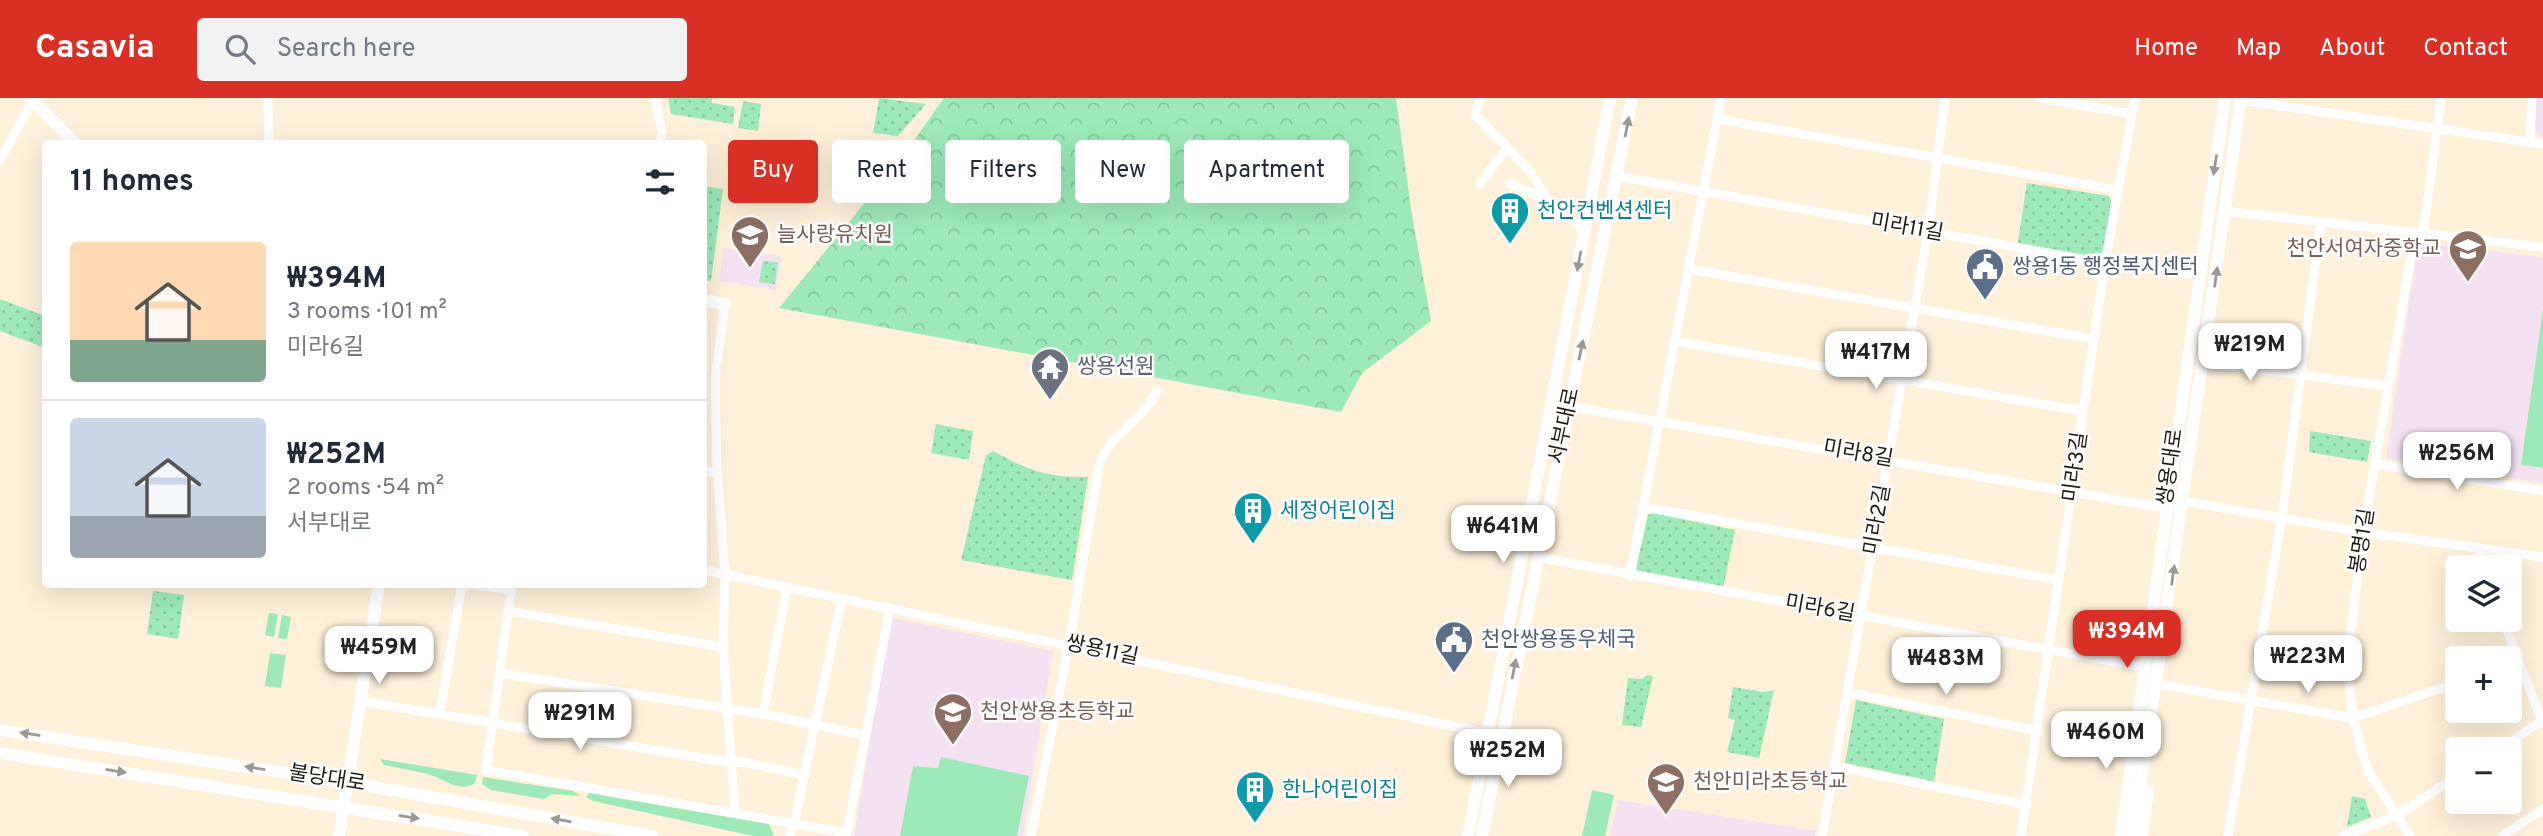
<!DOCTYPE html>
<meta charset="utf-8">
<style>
body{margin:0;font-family:Overpass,"Noto Sans KR",sans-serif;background:#f2f2f3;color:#1f2937;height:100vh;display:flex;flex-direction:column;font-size:26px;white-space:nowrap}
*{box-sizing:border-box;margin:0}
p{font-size:23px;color:#747a83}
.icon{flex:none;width:38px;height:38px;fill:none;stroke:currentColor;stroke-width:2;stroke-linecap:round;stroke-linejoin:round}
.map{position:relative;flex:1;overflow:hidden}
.drawer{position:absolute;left:42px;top:42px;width:665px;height:448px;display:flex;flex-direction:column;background:#fff;border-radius:7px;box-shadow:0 7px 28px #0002}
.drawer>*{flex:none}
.hud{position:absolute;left:728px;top:42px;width:665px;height:63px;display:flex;gap:14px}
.fabs{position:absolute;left:2445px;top:457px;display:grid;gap:14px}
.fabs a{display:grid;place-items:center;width:77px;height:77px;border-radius:7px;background:#fff;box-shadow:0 7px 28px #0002;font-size:35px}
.price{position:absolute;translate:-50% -60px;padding:0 16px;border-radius:14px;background:#fff;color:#222;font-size:23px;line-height:46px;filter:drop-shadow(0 2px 4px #0008)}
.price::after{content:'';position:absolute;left:50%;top:42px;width:21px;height:16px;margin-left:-10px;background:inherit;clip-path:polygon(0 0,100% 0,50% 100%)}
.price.current{background:#d93025;color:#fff}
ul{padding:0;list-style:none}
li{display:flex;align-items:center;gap:21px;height:175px;padding:0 28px}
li+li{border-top:2px solid #e0e1e3}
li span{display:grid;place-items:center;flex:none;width:196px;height:140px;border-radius:7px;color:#555}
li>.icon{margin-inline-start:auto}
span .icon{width:84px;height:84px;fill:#fffc;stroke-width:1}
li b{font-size:30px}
h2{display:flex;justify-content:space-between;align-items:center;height:84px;padding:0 28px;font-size:30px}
.tag{padding:0 24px;border-radius:7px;background:#fff;box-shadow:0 7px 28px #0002;font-size:24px;line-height:63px}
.tag.current{background:#d93025;color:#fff}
header{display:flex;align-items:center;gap:42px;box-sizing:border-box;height:98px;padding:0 35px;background:#d93025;color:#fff}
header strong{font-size:33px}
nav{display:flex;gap:38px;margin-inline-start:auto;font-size:24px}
.search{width:490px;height:63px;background:#f2f2f3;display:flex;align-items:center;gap:18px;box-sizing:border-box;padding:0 24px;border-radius:7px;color:#747a83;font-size:26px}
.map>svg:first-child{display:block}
.education{fill:#f4e2f3}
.grass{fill:#9deab8}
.forest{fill:url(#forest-crowns)}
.park{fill:url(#park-dots)}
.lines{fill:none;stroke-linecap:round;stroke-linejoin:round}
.street{stroke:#fff;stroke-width:9}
.secondary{stroke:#fff;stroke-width:12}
.oneway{fill:#9b9893}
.labels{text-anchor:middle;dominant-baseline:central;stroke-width:5;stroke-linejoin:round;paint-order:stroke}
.culture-label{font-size:21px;fill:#0d838f;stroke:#fff;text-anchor:start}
.street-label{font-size:21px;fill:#211b10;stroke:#fff}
.education-label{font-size:21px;fill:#785e54;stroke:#fff;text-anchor:start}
.service-label{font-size:21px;fill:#4e5e75;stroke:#fff;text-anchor:start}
.worship-label{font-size:21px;fill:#5b616d;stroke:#fff;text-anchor:start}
</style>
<header>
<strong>Casavia</strong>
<div class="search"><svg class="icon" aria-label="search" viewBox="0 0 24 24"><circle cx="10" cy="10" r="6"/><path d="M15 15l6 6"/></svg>Search here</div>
<nav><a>Home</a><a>Map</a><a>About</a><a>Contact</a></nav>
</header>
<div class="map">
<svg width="2543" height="738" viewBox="0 0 2543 738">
<defs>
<pattern id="forest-crowns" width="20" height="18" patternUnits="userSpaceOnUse" patternTransform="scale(1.75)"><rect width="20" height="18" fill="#9deab8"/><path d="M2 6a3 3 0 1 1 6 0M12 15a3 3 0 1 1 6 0" fill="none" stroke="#87c89d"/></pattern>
<pattern id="park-dots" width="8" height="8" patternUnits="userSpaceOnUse" patternTransform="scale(1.75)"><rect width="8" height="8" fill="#9deab8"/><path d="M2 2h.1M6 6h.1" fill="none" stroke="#87c89d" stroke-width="1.8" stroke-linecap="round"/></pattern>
</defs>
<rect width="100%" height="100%" fill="#fef0d9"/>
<g class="education">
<path d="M2536,0H2543V41L2535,31Z"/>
<path d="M2418,145L2543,159V385L2386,361Z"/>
<path d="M724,150L781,158L776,192L719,183Z"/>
<path d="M894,520L1053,553L1023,738H854L889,524Z"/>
<path d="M1618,702L1816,733L1815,738H1610Z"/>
</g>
<g class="grass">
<path d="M2543,211V370L2521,367Z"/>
<path d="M269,515L278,516L274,539L265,537Z"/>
<path d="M282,517L291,519L287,541L278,540Z"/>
<path d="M270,555L286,557L281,590L265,588Z"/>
<path d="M941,659L1029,678L1017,738H900L913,668L938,670Z"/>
<path d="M380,661L477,677L475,685C459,696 443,680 428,676C414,673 399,670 384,667Z"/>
<path d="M483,679L573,693L580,698L552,696L544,701L491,692L482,686Z"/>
<path d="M1592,692L1614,697L1605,738H1582Z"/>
<path d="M589,695L769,726L774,738H753L593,703L586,699Z"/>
</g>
<path class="forest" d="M944,0H1396L1411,111L1431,223L1362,275L1341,314L779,210L903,58Z"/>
<g class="park">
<path d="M668,0H712V5L735,9L733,26L671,16Z"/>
<path d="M879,0L926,6L898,38L873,35Z"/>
<path d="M743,3L761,6L758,33L738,30Z"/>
<path d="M845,63L866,67L864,82L855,86L841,83Z"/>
<path d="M2027,85L2109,98L2111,103L2104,158L2097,161L2017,149Z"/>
<path d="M704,88L723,91L711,183L704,182Z"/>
<path d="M763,163L778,164L775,186L759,184Z"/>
<path d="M0,201L45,218V250L0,233Z"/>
<path d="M936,326L973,333L969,362L931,355Z"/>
<path d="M2310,333L2371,343L2367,364L2309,354Z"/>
<path d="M993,353C1028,372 1047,380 1088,379L1072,482L961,462L986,357Z"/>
<path d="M1652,415L1735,432L1723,491L1639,474L1636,471L1648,417Z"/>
<path d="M153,493L184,497L178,541L147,536Z"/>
<path d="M1647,577L1653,578L1641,629L1622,627L1628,580L1642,581Z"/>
<path d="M1733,589L1763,594L1774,592L1759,660L1727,654L1735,622L1728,620Z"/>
<path d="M1856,602L1944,621L1934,684L1845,665Z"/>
<path d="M2352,698L2365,701L2371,719L2347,729Z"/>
</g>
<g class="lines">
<g class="street">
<path d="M268,0L269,46"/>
<path d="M655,0L662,34L660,46"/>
<path d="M1481,0L1475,17L1531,74L1548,103L1585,132"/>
<path d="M2041,0L2132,16"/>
<path d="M2240,2L2543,46"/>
<path d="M1717,21L2118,92"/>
<path d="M2530,44L2532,0"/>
<path d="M0,62L34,0"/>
<path d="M1617,78L2105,165L2198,177"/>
<path d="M1510,85L1548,103"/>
<path d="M1480,86L1506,51"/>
<path d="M2225,113L2543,149"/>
<path d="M2423,137L2441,0"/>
<path d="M1688,171L2094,241"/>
<path d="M725,206L715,282L717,371L725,476L723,549L735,715"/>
<path d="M1674,243L2083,313"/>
<path d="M2204,265L2388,288"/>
<path d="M1550,305L2165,410L2183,403L2363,434L2543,459"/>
<path d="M2376,366L2543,393"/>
<path d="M704,373L717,375"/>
<path d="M1643,409L2059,482"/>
<path d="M2478,449L2485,469"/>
<path d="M1537,459L2144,569"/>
<path d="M704,472L1501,638"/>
<path d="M1630,478L1721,0"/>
<path d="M471,486L512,492"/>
<path d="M512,486L486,672L847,735L890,510"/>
<path d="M508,513L723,549"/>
<path d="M2503,522L2543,626"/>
<path d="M499,575L763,616L865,637"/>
<path d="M2157,586L2353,620L2457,585"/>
<path d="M1847,594L2038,633"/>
<path d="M360,603L732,665L744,664L805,677"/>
<path d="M440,615L461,492L468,486"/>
<path d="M763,616L787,489"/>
<path d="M2499,651L2543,622"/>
<path d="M1834,668L2027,707"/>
<path d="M789,738L794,726L842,500"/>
<path d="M1031,738L1069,546L1099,368C1108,336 1142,324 1157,293"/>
<path d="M1822,738L1928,134L1945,0"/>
<path d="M2021,738L2105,165L2135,0"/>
<path d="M2228,738L2282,418L2321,124"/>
<path d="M2343,738L2396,718L2457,678"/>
<path d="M2410,738L2368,673L2353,620L2347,565L2363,434L2415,136"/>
<path d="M2502,738L2543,711"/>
</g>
<g class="secondary">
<path d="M30,0L76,46"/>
<path d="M704,202L725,206"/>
<path d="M0,632L346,684L652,738"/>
<path d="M0,655L523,738"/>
<path d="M339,738L379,486"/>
<path d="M1468,738L1610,0"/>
<path d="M1482,738L1632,0"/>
<path d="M2121,738L2225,0"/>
<path d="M2133,738L2241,0"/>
<path d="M2142,738L2148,693"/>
</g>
</g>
<defs><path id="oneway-solid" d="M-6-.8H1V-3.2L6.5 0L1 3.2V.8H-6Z" transform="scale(1.75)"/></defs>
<g class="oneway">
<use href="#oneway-solid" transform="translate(1627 29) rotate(-79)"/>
<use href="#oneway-solid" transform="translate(2215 67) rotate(99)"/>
<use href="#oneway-solid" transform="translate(1579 163) rotate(101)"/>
<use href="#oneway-solid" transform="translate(2216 179) rotate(-82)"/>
<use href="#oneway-solid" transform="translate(1581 252) rotate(-78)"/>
<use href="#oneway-solid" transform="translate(2173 477) rotate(-82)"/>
<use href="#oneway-solid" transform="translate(1514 571) rotate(-79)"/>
<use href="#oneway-solid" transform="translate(30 636) rotate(-171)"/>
<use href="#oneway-solid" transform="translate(255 670) rotate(-171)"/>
<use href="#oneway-solid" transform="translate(116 673) rotate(9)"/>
<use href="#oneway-solid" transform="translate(409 719) rotate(9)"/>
<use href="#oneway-solid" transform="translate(561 722) rotate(-170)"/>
</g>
<defs>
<g id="building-pin" transform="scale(2.0125)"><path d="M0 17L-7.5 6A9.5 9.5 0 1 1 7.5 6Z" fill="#0f9aa8" stroke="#fff"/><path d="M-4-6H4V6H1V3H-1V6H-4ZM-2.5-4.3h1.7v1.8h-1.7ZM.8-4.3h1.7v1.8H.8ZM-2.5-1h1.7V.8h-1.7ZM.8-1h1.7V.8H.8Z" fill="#fff"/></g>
<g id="school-pin" transform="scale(2.0125)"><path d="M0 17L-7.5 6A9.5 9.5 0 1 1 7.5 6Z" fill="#8d6e63" stroke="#fff"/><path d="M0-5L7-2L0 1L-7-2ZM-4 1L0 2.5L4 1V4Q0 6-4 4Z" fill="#fff"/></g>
<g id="civic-pin" transform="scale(2.0125)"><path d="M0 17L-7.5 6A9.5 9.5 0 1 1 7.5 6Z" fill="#5c6f8a" stroke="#fff"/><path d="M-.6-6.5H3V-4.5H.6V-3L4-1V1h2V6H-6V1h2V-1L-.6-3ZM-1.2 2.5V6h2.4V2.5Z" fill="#fff"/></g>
<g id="temple-pin" transform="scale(2.0125)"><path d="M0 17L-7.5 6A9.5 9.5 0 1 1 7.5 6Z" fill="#6b7280" stroke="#fff"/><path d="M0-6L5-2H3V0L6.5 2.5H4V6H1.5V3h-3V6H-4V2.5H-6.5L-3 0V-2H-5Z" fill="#fff"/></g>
</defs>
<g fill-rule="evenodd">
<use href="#building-pin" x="1510" y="113"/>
<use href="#school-pin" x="750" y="137"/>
<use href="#school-pin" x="2468" y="151"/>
<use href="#civic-pin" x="1985" y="169"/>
<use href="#temple-pin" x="1050" y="269"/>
<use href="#building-pin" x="1253" y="413"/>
<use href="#civic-pin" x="1454" y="542"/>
<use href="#school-pin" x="953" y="614"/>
<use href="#school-pin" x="1666" y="684"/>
<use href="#building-pin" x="1255" y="692"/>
</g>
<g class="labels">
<g class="culture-label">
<text x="1537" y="113">천안컨벤션센터</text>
<text x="1280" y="413">세정어린이집</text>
<text x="1282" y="692">한나어린이집</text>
</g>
<g class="street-label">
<text transform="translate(1907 130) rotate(10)">미라11길</text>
<text transform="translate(1565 328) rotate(-78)">서부대로</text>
<text transform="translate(1858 356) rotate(10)">미라8길</text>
<text transform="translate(2076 369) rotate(-82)">미라3길</text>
<text transform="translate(2171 369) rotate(-82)">쌍용대로</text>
<text transform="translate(1878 422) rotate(-80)">미라2길</text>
<text transform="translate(2363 443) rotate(-81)">봉명1길</text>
<text transform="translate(1820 511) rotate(10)">미라6길</text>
<text transform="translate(1102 553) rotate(12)">쌍용11길</text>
<text transform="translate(327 681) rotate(9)">불당대로</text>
</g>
<g class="education-label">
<text x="777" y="137">늘사랑유치원</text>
<text x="2441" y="151" text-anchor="end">천안서여자중학교</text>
<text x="980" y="614">천안쌍용초등학교</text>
<text x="1693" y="684">천안미라초등학교</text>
</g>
<g class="service-label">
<text x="2012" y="169">쌍용1동 행정복지센터</text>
<text x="1481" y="542">천안쌍용동우체국</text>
</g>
<g class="worship-label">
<text x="1077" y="269">쌍용선원</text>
</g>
</g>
</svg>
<div class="fabs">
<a><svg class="icon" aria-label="layers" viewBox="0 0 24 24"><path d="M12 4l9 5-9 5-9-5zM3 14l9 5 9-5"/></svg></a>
<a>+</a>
<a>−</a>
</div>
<b class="price" style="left:2250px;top:285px">₩219M</b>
<b class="price" style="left:1876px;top:293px">₩417M</b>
<b class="price" style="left:2457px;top:394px">₩256M</b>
<b class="price" style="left:1503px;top:467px">₩641M</b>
<b class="price current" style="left:2127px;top:572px">₩394M</b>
<b class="price" style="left:379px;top:588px">₩459M</b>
<b class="price" style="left:2308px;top:597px">₩223M</b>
<b class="price" style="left:1946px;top:599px">₩483M</b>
<b class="price" style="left:580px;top:654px">₩291M</b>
<b class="price" style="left:2106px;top:673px">₩460M</b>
<b class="price" style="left:1508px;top:691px">₩252M</b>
<div class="hud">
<a class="tag current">Buy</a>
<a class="tag">Rent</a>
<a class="tag">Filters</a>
<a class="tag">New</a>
<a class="tag">Apartment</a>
</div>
<section class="drawer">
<h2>11 homes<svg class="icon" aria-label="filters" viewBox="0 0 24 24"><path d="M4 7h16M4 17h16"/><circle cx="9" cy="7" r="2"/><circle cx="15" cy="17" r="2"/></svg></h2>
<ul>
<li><span style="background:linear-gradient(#ffd9b3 70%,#7fa58c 0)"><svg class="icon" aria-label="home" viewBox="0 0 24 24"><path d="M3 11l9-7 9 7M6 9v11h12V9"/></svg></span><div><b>₩394M</b><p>3 rooms · 101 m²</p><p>미라6길</p></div></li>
<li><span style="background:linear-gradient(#c9d6e8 70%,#9aa5b1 0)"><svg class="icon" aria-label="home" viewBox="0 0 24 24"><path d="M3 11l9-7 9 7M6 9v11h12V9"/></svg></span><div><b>₩252M</b><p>2 rooms · 54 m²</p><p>서부대로</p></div></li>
</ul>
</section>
</div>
